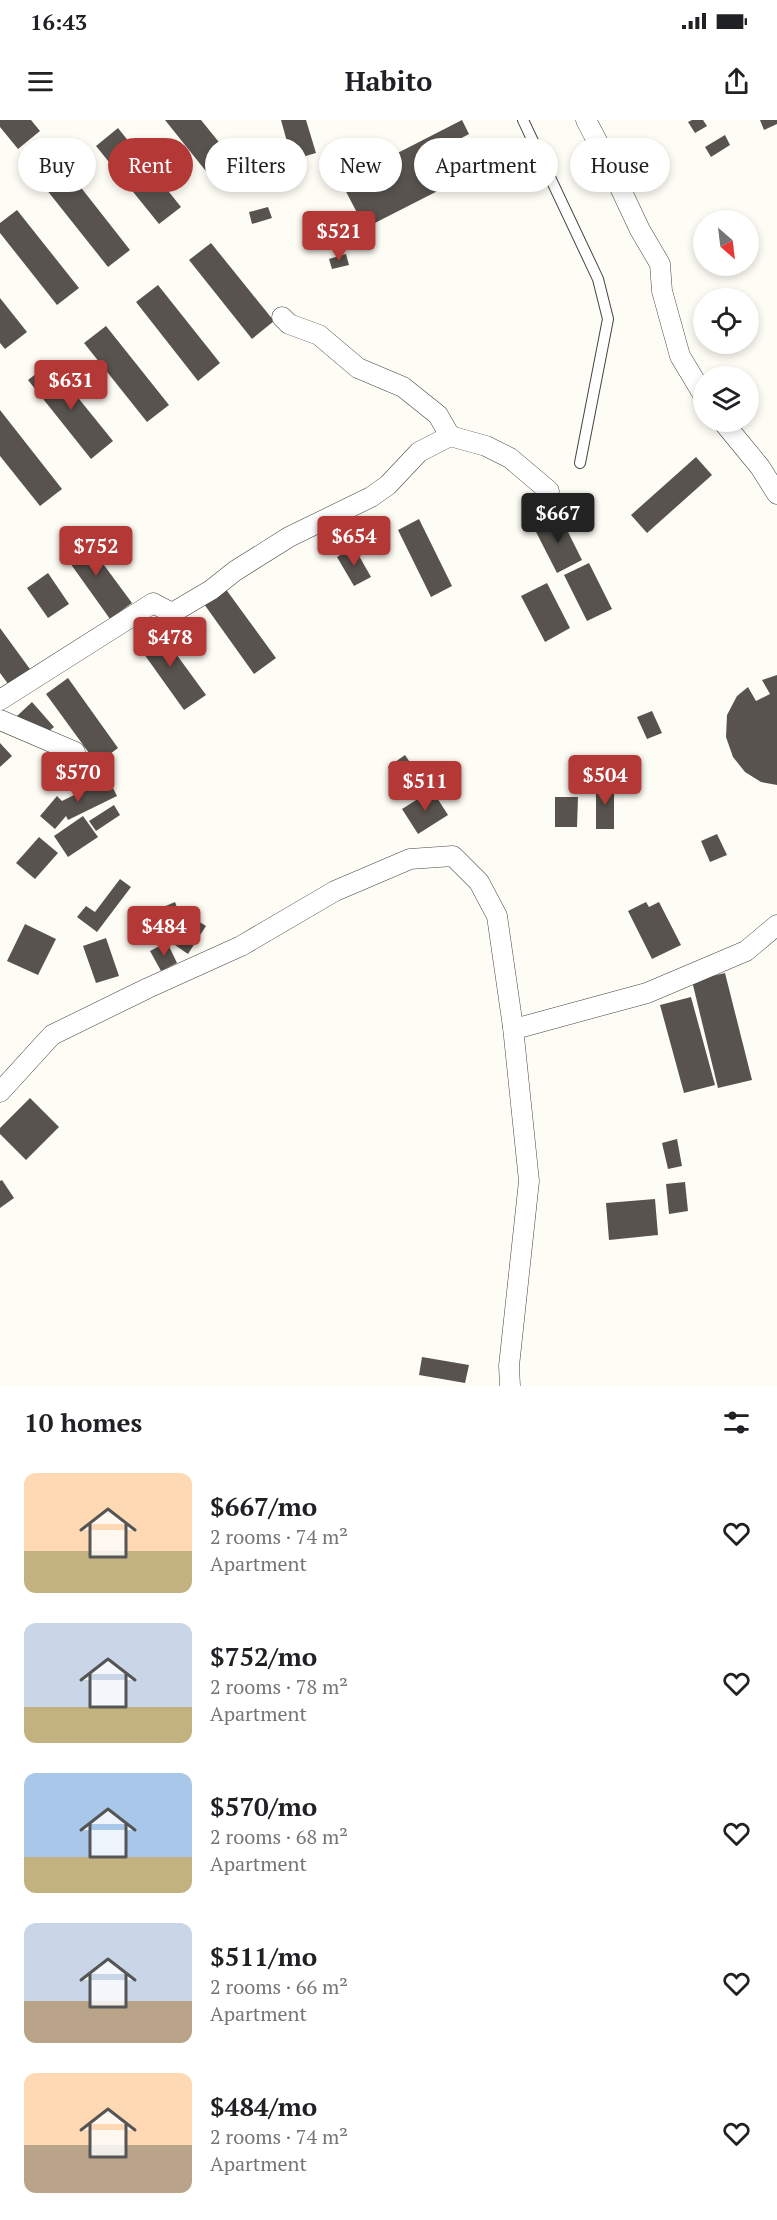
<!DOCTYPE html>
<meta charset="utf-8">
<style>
body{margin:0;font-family:"PT Serif",serif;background:#f6f6f6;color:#202124;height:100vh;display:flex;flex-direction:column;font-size:22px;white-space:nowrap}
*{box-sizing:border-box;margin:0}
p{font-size:20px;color:#757577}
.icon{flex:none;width:33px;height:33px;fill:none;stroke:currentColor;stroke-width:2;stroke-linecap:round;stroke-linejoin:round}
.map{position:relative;height:1266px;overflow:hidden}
.drawer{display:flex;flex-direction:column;background:#fff;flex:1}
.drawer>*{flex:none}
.banner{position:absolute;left:18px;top:18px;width:741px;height:54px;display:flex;gap:12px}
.needle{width:39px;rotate:152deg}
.fabs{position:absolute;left:693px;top:90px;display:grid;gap:12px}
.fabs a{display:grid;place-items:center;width:66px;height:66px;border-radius:50%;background:#fff;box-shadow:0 3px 9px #0003;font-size:30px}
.price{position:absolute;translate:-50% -51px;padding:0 14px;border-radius:6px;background:#b43936;color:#fff;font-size:20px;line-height:39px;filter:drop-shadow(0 2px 3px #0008)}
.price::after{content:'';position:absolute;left:50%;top:36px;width:18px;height:14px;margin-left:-9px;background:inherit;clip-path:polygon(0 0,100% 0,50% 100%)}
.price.on{background:#222;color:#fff}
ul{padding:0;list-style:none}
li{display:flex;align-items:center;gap:18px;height:150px;padding:0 24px}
li span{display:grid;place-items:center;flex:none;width:168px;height:120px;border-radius:12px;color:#555}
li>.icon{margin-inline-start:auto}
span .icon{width:72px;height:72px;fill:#fffc;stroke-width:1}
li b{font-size:26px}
h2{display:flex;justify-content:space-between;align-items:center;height:72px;padding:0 24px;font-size:26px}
.chip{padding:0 21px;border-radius:27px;background:#fff;box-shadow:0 3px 9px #0003;font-size:21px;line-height:54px}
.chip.on{background:#b43936;color:#fff}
.status{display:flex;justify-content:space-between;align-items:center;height:42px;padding:0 30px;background:#fff;direction:ltr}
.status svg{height:16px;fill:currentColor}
header{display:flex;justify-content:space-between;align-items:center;height:78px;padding:0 24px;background:#fff;font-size:27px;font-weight:700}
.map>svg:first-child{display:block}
.building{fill:#58534e}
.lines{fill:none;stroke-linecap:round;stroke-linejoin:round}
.lane-casing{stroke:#444;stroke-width:12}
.street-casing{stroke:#444;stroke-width:21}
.lane{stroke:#fff;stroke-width:10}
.street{stroke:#fff;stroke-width:20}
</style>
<div class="status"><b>16:43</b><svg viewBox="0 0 49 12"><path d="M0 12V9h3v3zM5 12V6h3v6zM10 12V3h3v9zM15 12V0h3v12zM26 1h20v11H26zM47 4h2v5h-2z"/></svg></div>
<header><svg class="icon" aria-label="menu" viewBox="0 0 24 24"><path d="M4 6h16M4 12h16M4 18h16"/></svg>Habito<svg class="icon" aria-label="share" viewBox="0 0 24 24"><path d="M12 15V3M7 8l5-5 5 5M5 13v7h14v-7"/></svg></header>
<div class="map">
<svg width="777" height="1266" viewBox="0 0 777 1266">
<rect width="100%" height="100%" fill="#fefdf5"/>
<g class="building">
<path d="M0,0H31L40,11L18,29L0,7Z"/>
<path d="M165,0H201L235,42L213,60Z"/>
<path d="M281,0H306L316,33L292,40Z"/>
<path d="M462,0L469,14L456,21L473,53L365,108L341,62Z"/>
<path d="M692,0H703L707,6L695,13L688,2Z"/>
<path d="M760,0H777V4L764,10Z"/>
<path d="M118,8L181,87L159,104L96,26Z"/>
<path d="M725,15L730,25L711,37L705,27Z"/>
<path d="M265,18L271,58L252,62L246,21Z"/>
<path d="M68,51L130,130L108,147L46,69Z"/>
<path d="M268,87L272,98L252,104L249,92Z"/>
<path d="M17,90L79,168L57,185L0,113V103Z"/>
<path d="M319,97L324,118L310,121L305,100Z"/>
<path d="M211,123L274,201L252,219L189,140Z"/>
<path d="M346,134L349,145L332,149L329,139Z"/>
<path d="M158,165L220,243L198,261L136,182Z"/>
<path d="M0,178L27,212L5,229L0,223Z"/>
<path d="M106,206L169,285L147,302L84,223Z"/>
<path d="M50,243L113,321L91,339L28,260Z"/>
<path d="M0,290L62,369L40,386L0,336Z"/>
<path d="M696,337L712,355L647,413L631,395Z"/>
<path d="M559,394L582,440L557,453L534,408Z"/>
<path d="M419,399L452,466L431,477L398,410Z"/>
<path d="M81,414L132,483L110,499L60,429Z"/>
<path d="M354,427L371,457L354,466L337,437Z"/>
<path d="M589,443L612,489L587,501L564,455Z"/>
<path d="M48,453L69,484L48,498L27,468Z"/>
<path d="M547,463L570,508L545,522L521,476Z"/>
<path d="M225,468L276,538L254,554L204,484Z"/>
<path d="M155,505L206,575L184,590L134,520Z"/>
<path d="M0,508L35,556L14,572L0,553Z"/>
<path d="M777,555V665L761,662L745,652L733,637L726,617L727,595L737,576L748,567L756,581L770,574L762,560Z"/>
<path d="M68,558L118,628L97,644L46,574Z"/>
<path d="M32,582L54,607L38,620L17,596Z"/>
<path d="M652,591L662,613L647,619L637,597Z"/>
<path d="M0,623L12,636L0,647Z"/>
<path d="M405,635L418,654L401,666L388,647Z"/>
<path d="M108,658L117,676L68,700L66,696L55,709L40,696L57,676L62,681Z"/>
<rect x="596" y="663" width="18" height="46"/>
<path d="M432,670L448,695L418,714L402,689Z"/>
<path d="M555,677H578L577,707H555Z"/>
<path d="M114,685L120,695L96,711L89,701Z"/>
<path d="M83,696L98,717L68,737L54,716Z"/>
<path d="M717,714L727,735L710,742L701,721Z"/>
<path d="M39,717L58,733L35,759L16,743Z"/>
<path d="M120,759L131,767L97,812L77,797L86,786L95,792Z"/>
<path d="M175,782L179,793L164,799L161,788Z"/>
<path d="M646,782L649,787L659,782L681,825L652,839L628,791Z"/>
<path d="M190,796L206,806L188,834L172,823Z"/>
<path d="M25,804L56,819L38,855L7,841Z"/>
<path d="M106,818L119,856L96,863L83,826Z"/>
<path d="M167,822L177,843L161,851L150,831Z"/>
<path d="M725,853L752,960L718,968L692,861Z"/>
<path d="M691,877L715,965L684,973L660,885Z"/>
<path d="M30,978L59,1007L26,1040L0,1014V1008Z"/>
<path d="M677,1019L682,1046L668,1049L662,1023Z"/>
<path d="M2,1060L14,1078L0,1088V1061Z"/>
<path d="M685,1062L688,1091L669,1094L666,1064Z"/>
<path d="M655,1079L658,1115L609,1120L606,1083Z"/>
<path d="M422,1237L469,1245L465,1263L419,1255Z"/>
</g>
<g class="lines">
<g class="lane-casing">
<path id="lane" d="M523,0L598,159L608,199L580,343"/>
</g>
<g class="street-casing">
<g id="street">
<path d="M586,0L608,42L640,110L660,144L662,171L680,236L704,276"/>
<path d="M282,197L289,204L319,215L358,248L403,267L438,295L450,316"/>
<path d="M723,302L760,347L777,374"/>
<path d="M0,580L153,483L172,493L211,470L235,451L289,417L371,377L388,365L419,332L450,316L486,326L510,338L549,371"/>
<path d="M0,600L75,632"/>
<path d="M513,907H522L647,873L746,831L777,805"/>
<path d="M0,972L52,915L148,868L241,826L335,771L410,739L453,736L479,762L497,796L513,907L529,1061L509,1246L510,1266"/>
</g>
</g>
<use href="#lane" class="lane"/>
<use href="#street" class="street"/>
</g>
</svg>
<div class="fabs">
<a><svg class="needle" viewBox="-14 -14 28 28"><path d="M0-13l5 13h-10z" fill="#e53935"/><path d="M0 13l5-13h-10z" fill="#757577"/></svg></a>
<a><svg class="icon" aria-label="locate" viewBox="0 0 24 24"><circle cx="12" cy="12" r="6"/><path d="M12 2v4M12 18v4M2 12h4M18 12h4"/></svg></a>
<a><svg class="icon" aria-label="layers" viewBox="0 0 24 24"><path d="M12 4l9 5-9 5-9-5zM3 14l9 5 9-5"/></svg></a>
</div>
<b class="price" style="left:339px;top:142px">$521</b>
<b class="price" style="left:71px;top:291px">$631</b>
<b class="price on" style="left:558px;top:424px">$667</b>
<b class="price" style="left:354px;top:447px">$654</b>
<b class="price" style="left:96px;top:457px">$752</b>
<b class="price" style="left:170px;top:548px">$478</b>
<b class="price" style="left:78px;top:683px">$570</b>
<b class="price" style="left:605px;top:686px">$504</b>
<b class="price" style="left:425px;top:692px">$511</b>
<b class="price" style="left:164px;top:837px">$484</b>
<div class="banner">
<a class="chip">Buy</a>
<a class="chip on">Rent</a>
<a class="chip">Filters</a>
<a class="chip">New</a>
<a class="chip">Apartment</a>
<a class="chip">House</a>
</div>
</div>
<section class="drawer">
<h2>10 homes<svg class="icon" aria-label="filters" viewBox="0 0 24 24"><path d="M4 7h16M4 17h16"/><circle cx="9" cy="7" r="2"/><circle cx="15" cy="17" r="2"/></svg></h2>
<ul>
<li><span style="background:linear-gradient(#ffd9b3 65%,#c2b280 0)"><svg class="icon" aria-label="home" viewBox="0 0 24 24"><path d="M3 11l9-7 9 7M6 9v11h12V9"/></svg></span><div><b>$667/mo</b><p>2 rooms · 74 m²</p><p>Apartment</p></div><svg class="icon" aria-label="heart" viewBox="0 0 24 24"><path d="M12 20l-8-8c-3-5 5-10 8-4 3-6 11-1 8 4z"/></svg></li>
<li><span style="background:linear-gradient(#c9d6e8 70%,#c2b280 0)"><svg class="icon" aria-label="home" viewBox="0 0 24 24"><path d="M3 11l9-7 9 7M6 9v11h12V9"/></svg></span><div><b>$752/mo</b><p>2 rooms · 78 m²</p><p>Apartment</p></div><svg class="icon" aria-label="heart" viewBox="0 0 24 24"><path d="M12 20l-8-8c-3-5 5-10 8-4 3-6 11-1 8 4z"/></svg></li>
<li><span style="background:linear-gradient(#a9c7e8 70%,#c2b280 0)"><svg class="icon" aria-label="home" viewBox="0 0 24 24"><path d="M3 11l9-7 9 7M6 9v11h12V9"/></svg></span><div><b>$570/mo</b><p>2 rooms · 68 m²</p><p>Apartment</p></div><svg class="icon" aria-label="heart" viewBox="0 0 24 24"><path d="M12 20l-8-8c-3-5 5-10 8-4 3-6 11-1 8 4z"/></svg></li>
<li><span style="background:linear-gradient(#c9d6e8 65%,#b9a48a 0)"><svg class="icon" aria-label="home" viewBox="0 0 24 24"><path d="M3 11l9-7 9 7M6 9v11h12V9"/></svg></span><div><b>$511/mo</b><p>2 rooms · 66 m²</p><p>Apartment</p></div><svg class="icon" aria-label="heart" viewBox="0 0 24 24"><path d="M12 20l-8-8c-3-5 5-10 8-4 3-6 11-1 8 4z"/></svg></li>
<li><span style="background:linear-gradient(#ffd9b3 60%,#b9a48a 0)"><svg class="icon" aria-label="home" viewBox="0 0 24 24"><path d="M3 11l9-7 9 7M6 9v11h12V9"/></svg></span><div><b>$484/mo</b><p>2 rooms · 74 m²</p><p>Apartment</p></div><svg class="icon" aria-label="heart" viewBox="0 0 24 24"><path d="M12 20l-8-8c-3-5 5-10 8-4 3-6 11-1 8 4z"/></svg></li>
</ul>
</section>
